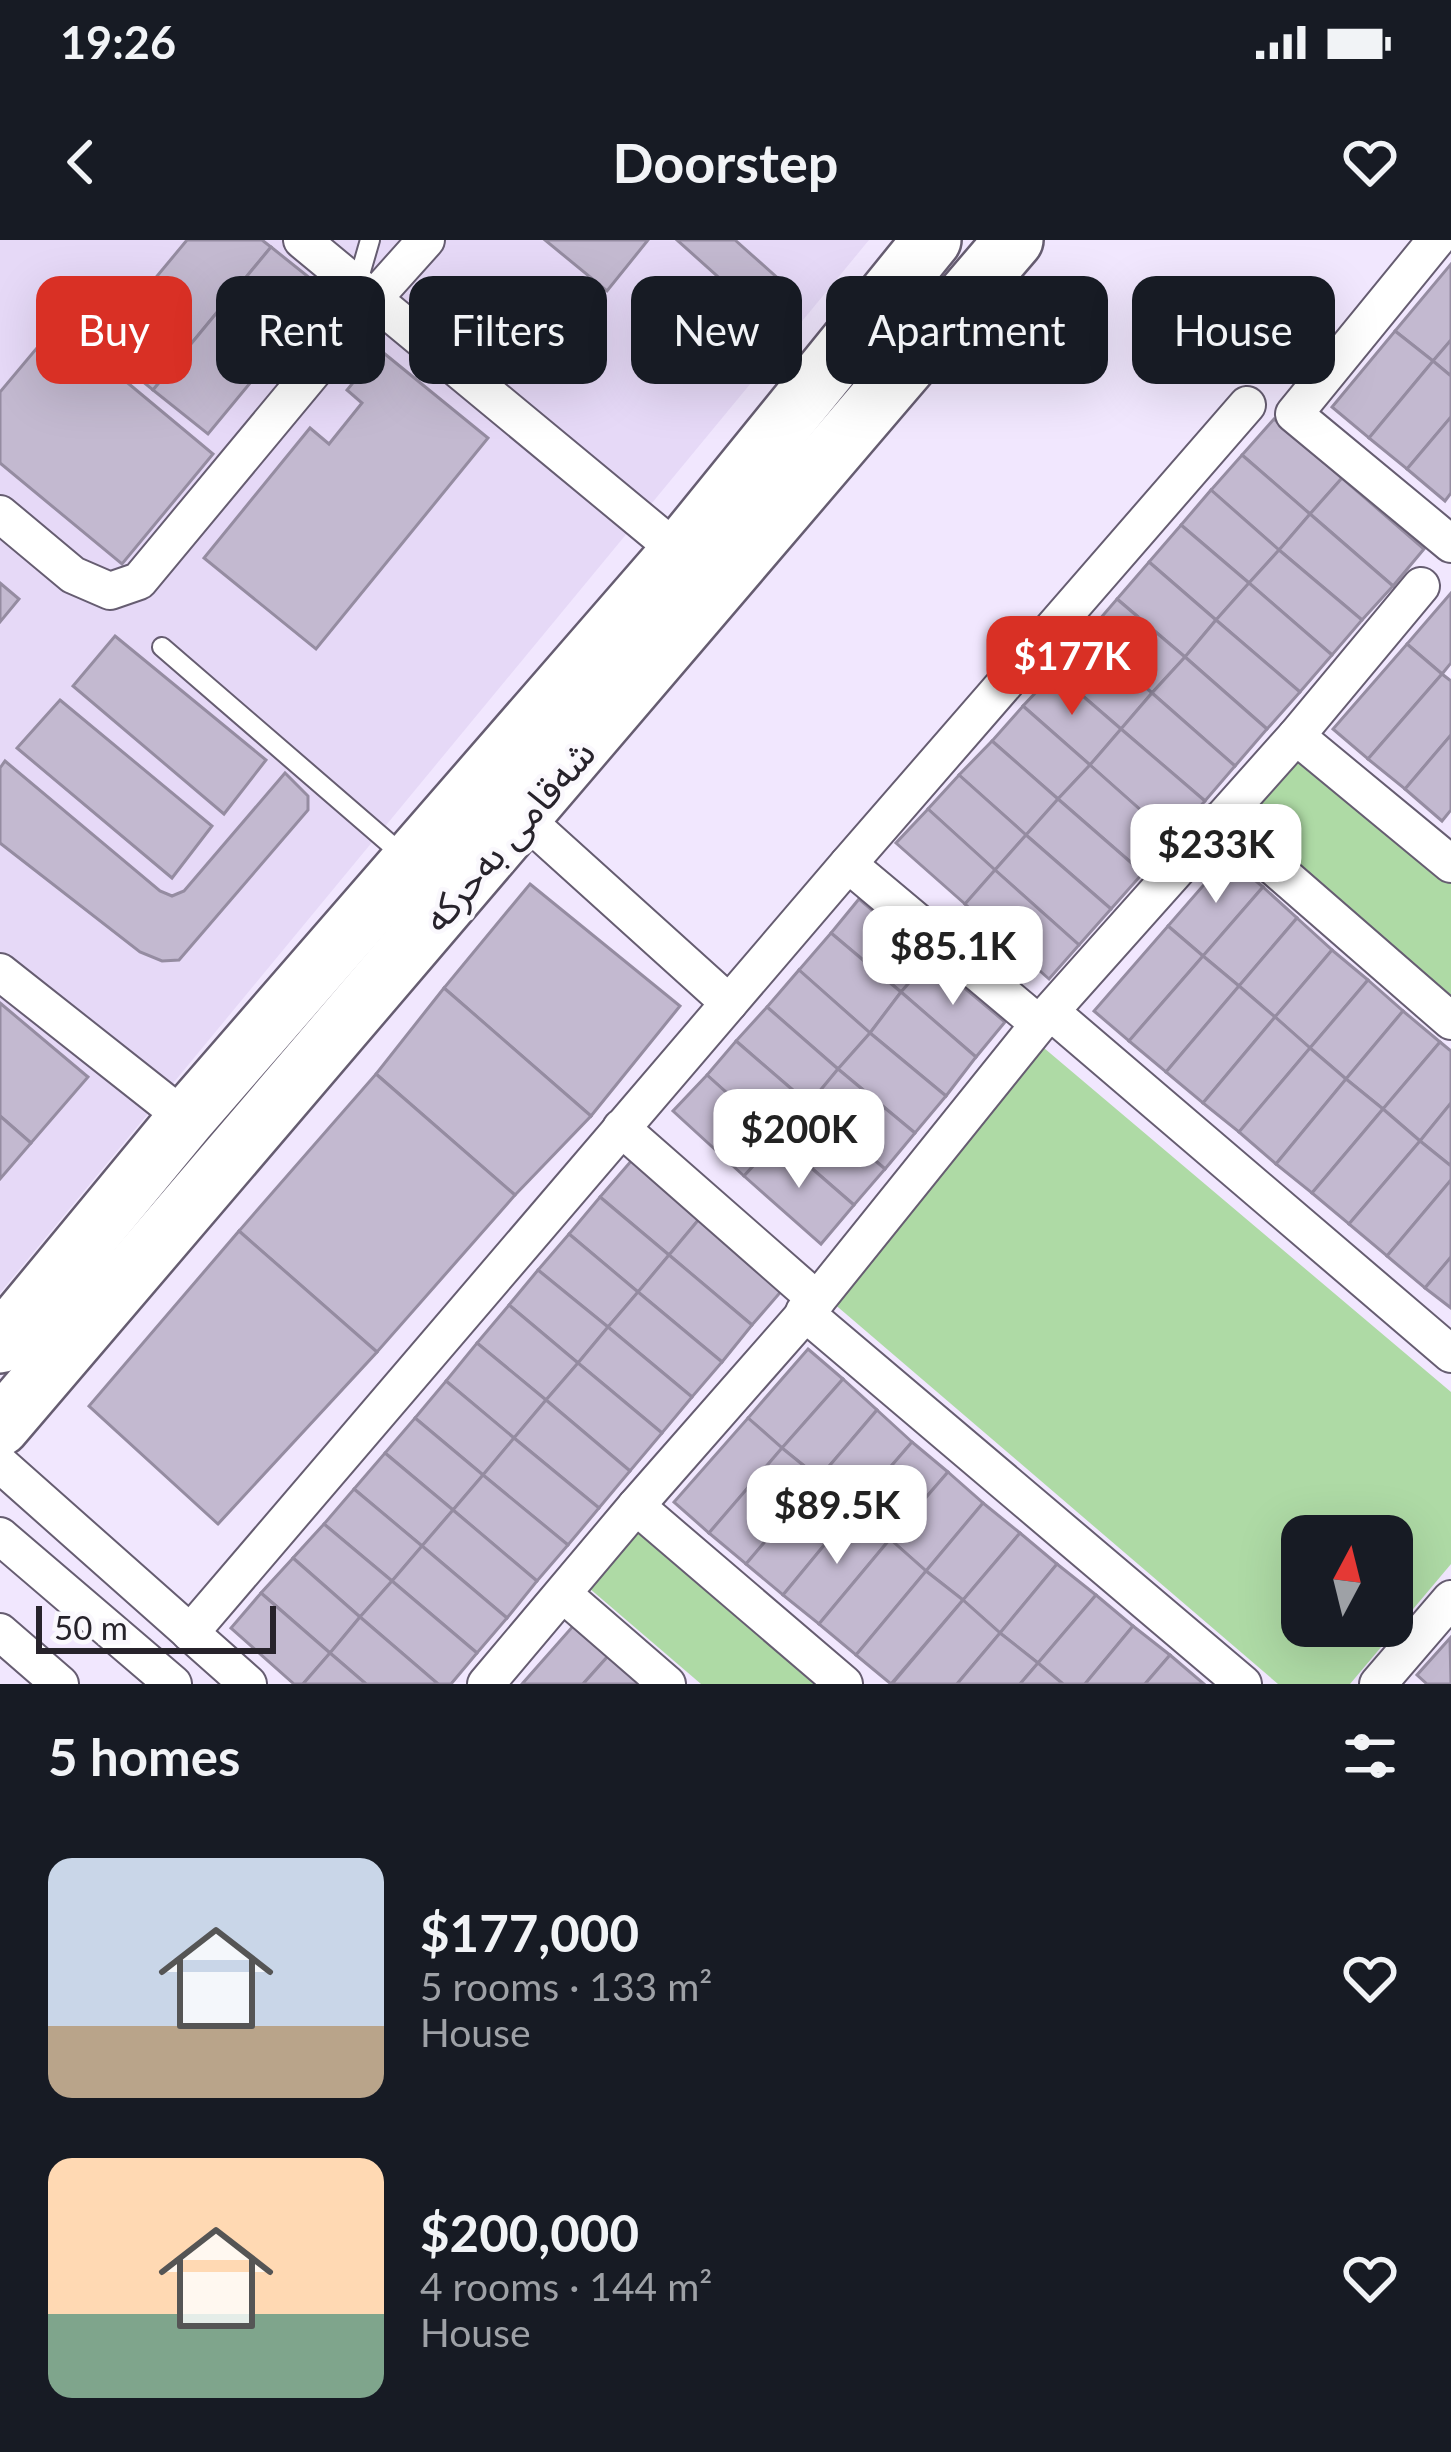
<!DOCTYPE html>
<meta charset="utf-8">
<style>
body{margin:0;font-family:Lato,"Noto Sans Arabic",sans-serif;background:#20242c;color:#f1f3f6;height:100vh;display:flex;flex-direction:column;font-size:45px;white-space:nowrap}
*{box-sizing:border-box;margin:0}
p{font-size:39px;color:#9ea1a6}
.icon{flex:none;width:66px;height:66px;fill:none;stroke:currentColor;stroke-width:2;stroke-linecap:round;stroke-linejoin:round}
.map{position:relative;height:1444px;overflow:hidden}
.drawer{display:flex;flex-direction:column;background:#171b24;flex:1}
.drawer>*{flex:none}
.guide{position:absolute;left:36px;top:36px;width:1380px;height:108px;display:flex;gap:24px}
.needle{width:78px;rotate:7deg}
.fabs{position:absolute;left:1281px;top:1275px;display:grid;gap:24px}
.fabs a{display:grid;place-items:center;width:132px;height:132px;border-radius:24px;background:#171b24;box-shadow:0 12px 48px #0002;font-size:60px}
.scale{position:absolute;left:36px;bottom:30px;width:240px;box-sizing:border-box;padding-left:12px;border:6px solid #27232b;border-top:0;font-size:33px;line-height:42px;white-space:nowrap;color:#27232b;-webkit-text-stroke:9px #faf8fd;paint-order:stroke}
.price{position:absolute;translate:-50% -102px;padding:0 27px;border-radius:24px;background:#fff;color:#222;font-size:39px;line-height:78px;filter:drop-shadow(0 3px 6px #0008)}
.price::after{content:'';position:absolute;left:50%;top:72px;width:36px;height:27px;margin-left:-18px;background:inherit;clip-path:polygon(0 0,100% 0,50% 100%)}
.price.current{background:#d93025;color:#fff}
ul{padding:0;list-style:none}
li{display:flex;align-items:center;gap:36px;height:300px;padding:0 48px}
li span{display:grid;place-items:center;flex:none;width:336px;height:240px;border-radius:24px;color:#555}
li>.icon{margin-inline-start:auto}
span .icon{width:144px;height:144px;fill:#fffc;stroke-width:1}
li b{font-size:51px}
h2{display:flex;justify-content:space-between;align-items:center;height:144px;padding:0 48px;font-size:51px}
.pill{padding:0 42px;border-radius:24px;background:#171b24;box-shadow:0 12px 48px #0002;font-size:42px;line-height:108px}
.pill.current{background:#d93025;color:#fff}
.status{display:flex;justify-content:space-between;align-items:center;height:84px;padding:0 60px;background:#171b24;direction:ltr}
.status svg{height:33px;fill:currentColor}
header{display:flex;justify-content:space-between;align-items:center;height:156px;padding:0 48px;background:#171b24;font-size:54px;font-weight:700}
.map>svg:first-child{display:block}
.built{fill:#e6d9f7}
.green{fill:#aedaa5;fill-rule:evenodd}
.building{fill:#c3b9d0;stroke:#958ca1;stroke-width:3}
.lines{fill:none;stroke-linecap:round;stroke-linejoin:round}
.service-casing{stroke:#665d71;stroke-width:22}
.minor-casing{stroke:#665d71;stroke-width:40}
.primary-casing{stroke:#665d71;stroke-width:62}
.service{stroke:#fff;stroke-width:18}
.minor{stroke:#fff;stroke-width:36}
.primary{stroke:#fff;stroke-width:57}
.labels{text-anchor:middle;dominant-baseline:central;stroke-width:9;stroke-linejoin:round;paint-order:stroke}
.street-label{font-size:39px;fill:#27232b;stroke:#faf8fd}
</style>
<div class="status"><b>19:26</b><svg viewBox="0 0 49 12"><path d="M0 12V9h3v3zM5 12V6h3v6zM10 12V3h3v9zM15 12V0h3v12zM26 1h20v11H26zM47 4h2v5h-2z"/></svg></div>
<header><svg class="icon" aria-label="back" viewBox="0 0 24 24"><path d="M15 5l-7 7 7 7"/></svg>Doorstep<svg class="icon" aria-label="heart" viewBox="0 0 24 24"><path d="M12 20l-8-8c-3-5 5-10 8-4 3-6 11-1 8 4z"/></svg></header>
<div class="map">
<svg width="1451" height="1444" viewBox="0 0 1451 1444">
<rect width="100%" height="100%" fill="#f1e7fe"/>
<path class="built" d="M0,0H869L0,1053Z"/>
<g class="green">
<path d="M1294,509L1451,641V755L1238,575Z"/>
<path d="M1044,808L1451,1152V1324L1350,1444H1278L832,1062ZM1302,1296H1392V1386H1302Z"/>
<path d="M639,1290L820,1444H701L589,1348Z"/>
</g>
<g class="building">
<path d="M187,0H262L271,7L153,150L99,106Z"/>
<path d="M545,0H648L607,51Z"/>
<path d="M677,0H735L790,49L764,78Z"/>
<path d="M271,7L326,51L208,194L153,150Z"/>
<path d="M1451,24V100L1433,121L1395,91Z"/>
<path d="M57,84L213,214L122,324L0,223V152Z"/>
<path d="M1395,91L1433,121L1369,198L1332,167Z"/>
<path d="M1451,100V136L1433,121Z"/>
<path d="M380,110L488,198L316,409L204,318L310,188L329,204L362,163L347,150Z"/>
<path d="M1433,121L1451,136V177L1407,229L1369,198Z"/>
<path d="M1451,177V253L1445,261L1407,229Z"/>
<path d="M1274,179L1342,238L1310,274L1242,215Z"/>
<path d="M1242,215L1310,274L1279,310L1211,250Z"/>
<path d="M1342,238L1424,309L1393,346L1310,274Z"/>
<path d="M1211,250L1279,310L1249,343L1181,285Z"/>
<path d="M1310,274L1393,346L1362,380L1279,310Z"/>
<path d="M1181,285L1249,343L1216,380L1149,322Z"/>
<path d="M1279,310L1362,380L1332,415L1249,343Z"/>
<path d="M1149,322L1216,380L1185,417L1117,359Z"/>
<path d="M0,343L19,359L0,382Z"/>
<path d="M1249,343L1332,415L1300,452L1216,380Z"/>
<path d="M1451,353V423L1442,434L1407,404Z"/>
<path d="M1117,359L1185,417L1152,453L1086,395Z"/>
<path d="M1216,380L1300,452L1267,489L1185,417Z"/>
<path d="M1086,395L1152,453L1121,489L1055,432Z"/>
<path d="M115,396L266,520L224,574L73,446Z"/>
<path d="M1407,404L1442,434L1368,519L1333,489Z"/>
<path d="M1185,417L1267,489L1235,526L1152,453Z"/>
<path d="M1055,432L1121,489L1090,525L1023,466Z"/>
<path d="M1442,434L1451,441V495L1405,549L1368,519Z"/>
<path d="M1152,453L1235,526L1205,561L1121,489Z"/>
<path d="M60,460L212,586L172,638L17,508Z"/>
<path d="M1023,466L1090,525L1058,559L992,501Z"/>
<path d="M1121,489L1205,561L1172,598L1090,525Z"/>
<path d="M1451,495V570L1442,581L1405,549Z"/>
<path d="M992,501L1058,559L1026,595L959,535Z"/>
<path d="M5,521L160,651L172,656L184,651L285,533L308,556V570L179,720L162,721L140,712L0,603V528Z"/>
<path d="M1090,525L1172,598L1143,633L1058,559Z"/>
<path d="M959,535L1026,595L995,630L928,569Z"/>
<path d="M1058,559L1143,633L1111,669L1026,595Z"/>
<path d="M928,569L995,630L965,664L896,603Z"/>
<path d="M1026,595L1111,669L1079,705L995,630Z"/>
<path d="M1228,617L1263,647L1203,716L1168,686Z"/>
<path d="M995,630L1079,705L1049,739L965,664Z"/>
<path d="M530,644L680,766L591,876L444,748Z"/>
<path d="M1263,647L1297,678L1239,746L1203,716Z"/>
<path d="M859,659L930,719L901,752L831,693Z"/>
<path d="M1297,678L1332,710L1275,777L1239,746Z"/>
<path d="M1168,686L1203,716L1129,801L1094,771Z"/>
<path d="M831,693L901,752L870,793L799,730Z"/>
<path d="M1332,710L1368,740L1310,808L1275,777Z"/>
<path d="M1203,716L1239,746L1166,832L1129,801Z"/>
<path d="M930,719L1005,782L976,817L901,752Z"/>
<path d="M799,730L870,793L838,829L767,767Z"/>
<path d="M1368,740L1403,771L1346,839L1310,808Z"/>
<path d="M1239,746L1275,777L1203,863L1166,832Z"/>
<path d="M444,748L591,876L515,955L376,834Z"/>
<path d="M901,752L976,817L946,856L870,793Z"/>
<path d="M0,763L88,837L31,903L0,876Z"/>
<path d="M767,767L838,829L809,864L736,801Z"/>
<path d="M1403,771L1440,802L1383,869L1346,839Z"/>
<path d="M1275,777L1310,808L1239,892L1203,863Z"/>
<path d="M870,793L946,856L915,893L838,829Z"/>
<path d="M736,801L809,864L778,899L707,835Z"/>
<path d="M1440,802L1451,811V863L1420,901L1383,869Z"/>
<path d="M1310,808L1346,839L1276,924L1239,892Z"/>
<path d="M838,829L915,893L885,929L809,864Z"/>
<path d="M376,834L515,955L377,1112L239,991Z"/>
<path d="M707,835L778,899L744,936L673,871Z"/>
<path d="M1346,839L1383,869L1312,953L1276,924Z"/>
<path d="M1451,863V926L1420,901Z"/>
<path d="M809,864L885,929L854,965L778,899Z"/>
<path d="M1383,869L1420,901L1349,984L1312,953Z"/>
<path d="M0,876L31,903L0,939Z"/>
<path d="M778,899L854,965L821,1004L744,936Z"/>
<path d="M1420,901L1451,926V940L1387,1016L1349,984Z"/>
<path d="M632,920L700,978L669,1015L600,957Z"/>
<path d="M1451,940V1017L1425,1048L1387,1016Z"/>
<path d="M600,957L669,1015L638,1052L569,994Z"/>
<path d="M700,978L784,1048L752,1085L669,1015Z"/>
<path d="M239,991L377,1112L218,1284L89,1166Z"/>
<path d="M569,994L638,1052L608,1087L538,1030Z"/>
<path d="M669,1015L752,1085L722,1122L638,1052Z"/>
<path d="M1451,1017V1068L1425,1048Z"/>
<path d="M538,1030L608,1087L578,1123L509,1065Z"/>
<path d="M638,1052L722,1122L692,1157L608,1087Z"/>
<path d="M509,1065L578,1123L546,1160L477,1103Z"/>
<path d="M608,1087L692,1157L662,1193L578,1123Z"/>
<path d="M477,1103L546,1160L514,1198L446,1141Z"/>
<path d="M808,1109L843,1139L782,1208L748,1178Z"/>
<path d="M578,1123L662,1193L630,1231L546,1160Z"/>
<path d="M843,1139L877,1170L819,1238L782,1208Z"/>
<path d="M446,1141L514,1198L483,1235L415,1178Z"/>
<path d="M546,1160L630,1231L599,1268L514,1198Z"/>
<path d="M877,1170L912,1202L854,1269L819,1238Z"/>
<path d="M415,1178L483,1235L453,1270L385,1213Z"/>
<path d="M748,1178L782,1208L709,1293L674,1262Z"/>
<path d="M514,1198L599,1268L568,1305L483,1235Z"/>
<path d="M912,1202L948,1232L890,1299L854,1269Z"/>
<path d="M782,1208L819,1238L746,1324L709,1293Z"/>
<path d="M385,1213L453,1270L422,1306L354,1249Z"/>
<path d="M948,1232L983,1263L926,1331L890,1299Z"/>
<path d="M483,1235L568,1305L537,1341L453,1270Z"/>
<path d="M819,1238L854,1269L783,1355L746,1324Z"/>
<path d="M354,1249L422,1306L392,1341L324,1284Z"/>
<path d="M983,1263L1020,1293L963,1360L926,1331Z"/>
<path d="M854,1269L890,1299L819,1384L783,1355Z"/>
<path d="M453,1270L537,1341L507,1378L422,1306Z"/>
<path d="M324,1284L392,1341L360,1377L293,1318Z"/>
<path d="M1020,1293L1057,1324L1000,1393L963,1360Z"/>
<path d="M890,1299L926,1331L856,1415L819,1384Z"/>
<path d="M422,1306L507,1378L477,1413L392,1341Z"/>
<path d="M293,1318L360,1377L330,1413L261,1353Z"/>
<path d="M1057,1324L1096,1355L1038,1423L1000,1393Z"/>
<path d="M926,1331L963,1360L891,1444L856,1415Z"/>
<path d="M392,1341L477,1413L451,1444H438L360,1377Z"/>
<path d="M261,1353L330,1413L303,1444H294L231,1388Z"/>
<path d="M1096,1355L1133,1386L1085,1444H1063L1038,1423Z"/>
<path d="M963,1360L1000,1393L957,1444H892Z"/>
<path d="M360,1377L438,1444H366L330,1413Z"/>
<path d="M574,1385L609,1415L583,1444H522Z"/>
<path d="M1133,1386L1170,1415L1145,1444H1085Z"/>
<path d="M1000,1393L1038,1423L1020,1444H957Z"/>
<path d="M1450,1398L1451,1444H1427L1417,1435Z"/>
<path d="M330,1413L366,1444H303Z"/>
<path d="M609,1415L640,1444H583Z"/>
<path d="M1170,1415L1204,1444H1145Z"/>
<path d="M1038,1423L1063,1444H1020Z"/>
</g>
<g class="lines">
<g class="service-casing">
<g id="service">
<path d="M357,45L370,0"/>
<path d="M162,407L404,616"/>
</g>
</g>
<g class="minor-casing">
<g id="minor">
<path d="M302,0L679,312"/>
<path d="M1436,0L1294,174L1451,304"/>
<path d="M0,274L73,335L110,351L139,341L374,58L426,0"/>
<path d="M1296,496L1451,624"/>
<path d="M523,577L729,763"/>
<path d="M1220,580L1451,781"/>
<path d="M848,624L1039,784"/>
<path d="M0,732L186,879"/>
<path d="M1051,772L1451,1114"/>
<path d="M621,888L817,1060"/>
<path d="M804,1072L1243,1444"/>
<path d="M0,1224L248,1444"/>
<path d="M636,1266L844,1444"/>
<path d="M0,1296L173,1444"/>
<path d="M563,1354L667,1444"/>
<path d="M0,1392L60,1444"/>
<path d="M190,1393L848,624L1247,165"/>
<path d="M486,1444L636,1266L817,1060L1039,784L1296,496L1421,346"/>
<path d="M1378,1444L1451,1359"/>
</g>
</g>
<g class="primary-casing">
<g id="primary">
<path d="M0,1104L186,879L679,312L932,0"/>
<path d="M0,1187L1014,0"/>
</g>
</g>
<use href="#service" class="service"/>
<use href="#minor" class="minor"/>
<use href="#primary" class="primary"/>
</g>
<g class="labels">
<g class="street-label">
<text transform="translate(508 595) rotate(-49)">شەقامی بەحرکە</text>
</g>
</g>
</svg>
<div class="fabs">
<a><svg class="needle" viewBox="-14 -14 28 28"><path d="M0-13l5 13h-10z" fill="#e53935"/><path d="M0 13l5-13h-10z" fill="#9ea1a6"/></svg></a>
</div>
<div class="scale">50 m</div>
<b class="price current" style="left:1072px;top:478px">$177K</b>
<b class="price" style="left:1216px;top:666px">$233K</b>
<b class="price" style="left:953px;top:768px">$85.1K</b>
<b class="price" style="left:799px;top:951px">$200K</b>
<b class="price" style="left:837px;top:1327px">$89.5K</b>
<div class="guide">
<a class="pill current">Buy</a>
<a class="pill">Rent</a>
<a class="pill">Filters</a>
<a class="pill">New</a>
<a class="pill">Apartment</a>
<a class="pill">House</a>
</div>
</div>
<section class="drawer">
<h2>5 homes<svg class="icon" aria-label="filters" viewBox="0 0 24 24"><path d="M4 7h16M4 17h16"/><circle cx="9" cy="7" r="2"/><circle cx="15" cy="17" r="2"/></svg></h2>
<ul>
<li><span style="background:linear-gradient(#c9d6e8 70%,#b9a48a 0)"><svg class="icon" aria-label="home" viewBox="0 0 24 24"><path d="M3 11l9-7 9 7M6 9v11h12V9"/></svg></span><div><b>$177,000</b><p>5 rooms · 133 m²</p><p>House</p></div><svg class="icon" aria-label="heart" viewBox="0 0 24 24"><path d="M12 20l-8-8c-3-5 5-10 8-4 3-6 11-1 8 4z"/></svg></li>
<li><span style="background:linear-gradient(#ffd9b3 65%,#7fa58c 0)"><svg class="icon" aria-label="home" viewBox="0 0 24 24"><path d="M3 11l9-7 9 7M6 9v11h12V9"/></svg></span><div><b>$200,000</b><p>4 rooms · 144 m²</p><p>House</p></div><svg class="icon" aria-label="heart" viewBox="0 0 24 24"><path d="M12 20l-8-8c-3-5 5-10 8-4 3-6 11-1 8 4z"/></svg></li>
</ul>
</section>
